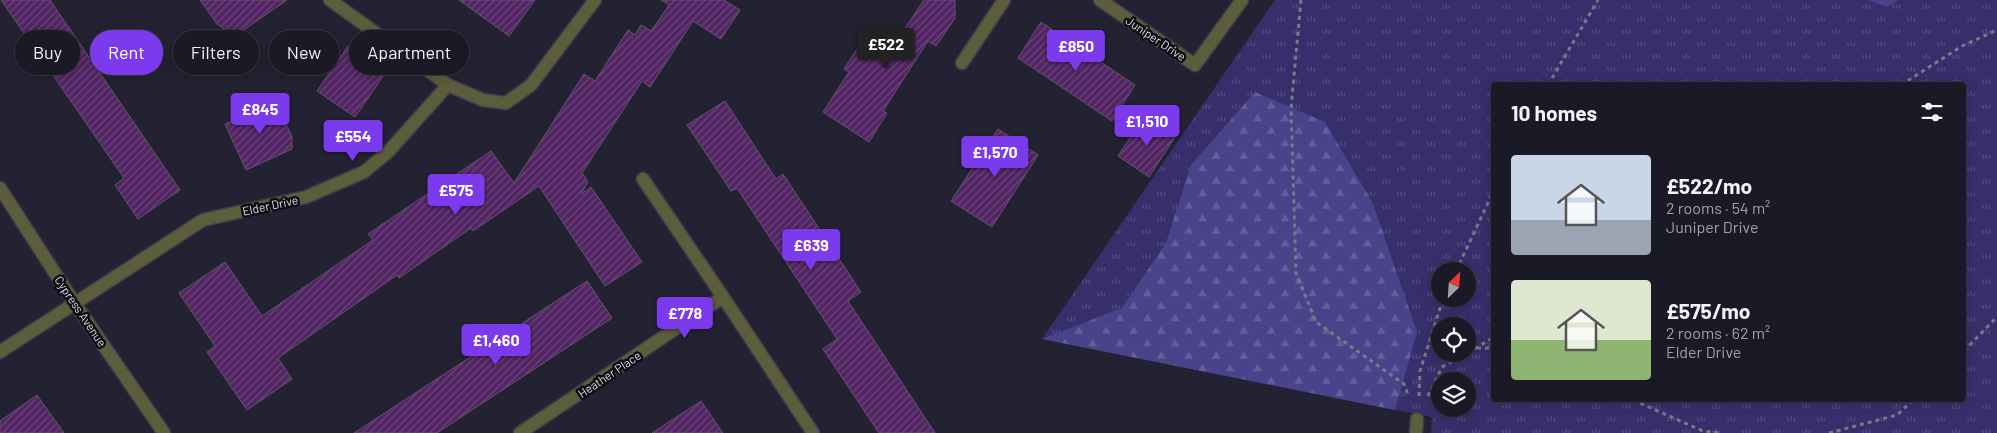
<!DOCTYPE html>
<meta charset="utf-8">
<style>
body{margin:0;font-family:Barlow,sans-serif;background:#23232e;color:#f1f3f6;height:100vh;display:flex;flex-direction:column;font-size:19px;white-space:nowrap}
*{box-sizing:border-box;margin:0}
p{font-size:16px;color:#9fa1a7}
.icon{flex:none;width:28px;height:28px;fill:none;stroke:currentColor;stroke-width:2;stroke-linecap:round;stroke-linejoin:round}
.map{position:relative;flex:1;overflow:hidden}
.drawer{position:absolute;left:1491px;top:82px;width:475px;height:320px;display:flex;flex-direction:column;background:#1a1a26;border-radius:5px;box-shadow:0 2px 12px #0003,0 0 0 1px #383843}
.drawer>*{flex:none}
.top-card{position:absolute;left:15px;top:30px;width:475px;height:45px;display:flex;gap:10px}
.needle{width:32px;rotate:25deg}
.controls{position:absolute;left:1431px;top:262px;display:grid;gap:10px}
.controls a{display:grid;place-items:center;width:45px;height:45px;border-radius:50%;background:#1a1a26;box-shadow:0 2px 12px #0003,0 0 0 1px #383843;font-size:25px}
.price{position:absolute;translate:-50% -42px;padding:0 11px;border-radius:5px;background:#7c3aed;color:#fff;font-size:16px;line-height:32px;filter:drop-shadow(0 1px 2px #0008)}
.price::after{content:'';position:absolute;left:50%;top:30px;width:15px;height:11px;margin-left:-8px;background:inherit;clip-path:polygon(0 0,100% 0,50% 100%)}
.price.current{background:#222;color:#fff}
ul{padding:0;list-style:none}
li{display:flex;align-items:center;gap:15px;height:125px;padding:0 20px}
li span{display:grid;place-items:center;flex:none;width:140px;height:100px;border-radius:5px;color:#555}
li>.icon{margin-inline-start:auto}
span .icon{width:60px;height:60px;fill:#fffc;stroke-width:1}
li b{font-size:21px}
h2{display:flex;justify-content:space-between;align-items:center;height:60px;padding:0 20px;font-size:21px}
.tag{padding:0 18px;border-radius:22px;background:#1a1a26;box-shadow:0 2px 12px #0003,0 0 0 1px #383843;font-size:18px;line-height:45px}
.tag.current{background:#7c3aed;color:#fff}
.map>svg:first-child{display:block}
.grass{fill:url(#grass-tufts);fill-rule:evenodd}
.forest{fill:url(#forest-firs)}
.building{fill:url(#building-hatch);stroke:#615666}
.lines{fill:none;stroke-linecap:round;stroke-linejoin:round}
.lane-casing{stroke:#3d3c4b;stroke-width:15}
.street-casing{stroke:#3d3c4b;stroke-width:15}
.path{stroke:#7a7987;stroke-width:3;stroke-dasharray:4 4;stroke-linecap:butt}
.lane{stroke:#5b5d3b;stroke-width:12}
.street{stroke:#5b5d3b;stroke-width:12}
.labels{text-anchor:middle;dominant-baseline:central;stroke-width:5;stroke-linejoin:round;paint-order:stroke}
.street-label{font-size:12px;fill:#dedee8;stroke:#0d0d13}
</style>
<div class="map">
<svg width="1997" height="433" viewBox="0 0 1997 433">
<defs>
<pattern id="grass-tufts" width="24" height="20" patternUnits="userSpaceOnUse" patternTransform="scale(1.25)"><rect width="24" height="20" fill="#372f6b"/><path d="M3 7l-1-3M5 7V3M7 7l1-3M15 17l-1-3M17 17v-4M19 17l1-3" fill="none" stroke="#544d80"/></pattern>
<pattern id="forest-firs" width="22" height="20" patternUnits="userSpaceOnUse" patternTransform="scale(1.25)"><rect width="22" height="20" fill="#4b4389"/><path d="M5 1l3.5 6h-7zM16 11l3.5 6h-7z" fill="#645e9a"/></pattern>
<pattern id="building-hatch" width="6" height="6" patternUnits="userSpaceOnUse" patternTransform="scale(1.25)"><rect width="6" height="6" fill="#532564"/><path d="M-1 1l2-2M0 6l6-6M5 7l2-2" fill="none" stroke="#6b447a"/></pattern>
</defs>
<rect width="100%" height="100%" fill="#232232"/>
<path class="grass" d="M1275,0H1997V433H1431L1432,417L1042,339ZM1494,85H1964V400H1494ZM1440,271H1468V299H1440ZM1440,326H1468V354H1440ZM1440,381H1468V409H1440Z"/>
<g class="forest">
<path d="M1869,0H1898L1888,7Z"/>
<path d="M1255,92L1325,122L1373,204L1417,332L1395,410L1042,339L1122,308L1166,243L1191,165Z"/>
</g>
<g class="building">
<path d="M1,0H50L180,190L138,219L115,185L124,178Z"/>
<path d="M200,0H287L235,36L217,24Z"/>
<path d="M459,0H535L509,36Z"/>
<path d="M661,0H724L740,10L721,39L693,21L650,87L642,81L582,173L588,182L581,194L591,187L642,262L605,286L539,186L473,231L471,228L399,278L397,275L278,358L292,379L247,410L207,352L215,346L179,293L225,262L262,316L373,240L368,234L491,151L514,183L584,74L595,81L628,30L635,35L641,25L651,31L669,5Z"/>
<path d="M924,0H955V18L936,46L928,41L883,111L887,113L869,142L823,112L849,72L844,69L863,40L887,55Z"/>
<path d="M1041,22L1135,85L1112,121L1018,58Z"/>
<path d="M348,46L386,72L355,117L317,91Z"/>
<path d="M275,101L292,137V149L246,170L225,124Z"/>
<path d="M725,101L776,179L783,174L861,292L848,301L935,433H879L823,349L837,339L737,188L731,191L687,125Z"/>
<path d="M1144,117L1175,137L1149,177L1118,156Z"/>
<path d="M998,129L1038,155L992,227L951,201Z"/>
<path d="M587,281L612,318L437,433H354Z"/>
<path d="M37,395L64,433H0V421Z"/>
<path d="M701,401L723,433H652Z"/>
</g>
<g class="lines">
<g class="lane-casing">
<path id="lane" d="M1416,433L1417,419"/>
</g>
<g class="street-casing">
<g id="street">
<path d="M330,0L448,85"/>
<path d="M1100,0L1195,65L1242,0"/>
<path d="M962,63L1004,0"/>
<path d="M643,179L723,297"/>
<path d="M0,188L75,304L164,433"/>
<path d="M0,352L203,220L306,197L364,172L388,152L448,85L483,100L506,103L531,85L595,0"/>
<path d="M520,433L723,297L813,433"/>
</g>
</g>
<g class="path">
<path d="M1301,0L1291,108L1296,273L1316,322L1404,384L1409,397"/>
<path d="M1548,85L1598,0"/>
<path d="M1901,85L1962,46L1997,30"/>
<path d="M1456,271L1494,190"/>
<path d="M1477,348H1494"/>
<path d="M1964,351L1997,317"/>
<path d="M1468,353L1494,337"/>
<path d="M1419,396L1420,371L1443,299"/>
<path d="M1428,396L1442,367L1466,354"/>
<path d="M1633,400L1703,431L1721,433"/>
<path d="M1829,433L1897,415L1913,400"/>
</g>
<use href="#lane" class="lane"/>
<use href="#street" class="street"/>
</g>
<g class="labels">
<g class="street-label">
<text transform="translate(1156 38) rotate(34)">Juniper Drive</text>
<text transform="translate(270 205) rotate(-12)">Elder Drive</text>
<text transform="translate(81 311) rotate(56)">Cypress Avenue</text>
<text transform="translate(609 374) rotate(-34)">Heather Place</text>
</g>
</g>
</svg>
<div class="controls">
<a><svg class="needle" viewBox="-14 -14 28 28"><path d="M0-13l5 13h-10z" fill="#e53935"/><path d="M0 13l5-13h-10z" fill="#9fa1a7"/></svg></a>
<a><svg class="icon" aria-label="locate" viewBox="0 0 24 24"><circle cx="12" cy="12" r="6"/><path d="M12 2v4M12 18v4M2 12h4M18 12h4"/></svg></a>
<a><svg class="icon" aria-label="layers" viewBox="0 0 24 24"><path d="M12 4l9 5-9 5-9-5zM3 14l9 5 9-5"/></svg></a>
</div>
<b class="price current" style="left:886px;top:70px">£522</b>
<b class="price" style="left:1076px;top:72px">£850</b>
<b class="price" style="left:260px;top:135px">£845</b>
<b class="price" style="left:1147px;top:147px">£1,510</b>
<b class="price" style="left:353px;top:162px">£554</b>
<b class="price" style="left:995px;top:178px">£1,570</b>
<b class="price" style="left:456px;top:216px">£575</b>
<b class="price" style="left:811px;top:271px">£639</b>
<b class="price" style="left:685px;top:339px">£778</b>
<b class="price" style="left:496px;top:366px">£1,460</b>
<div class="top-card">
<a class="tag">Buy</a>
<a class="tag current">Rent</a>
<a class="tag">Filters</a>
<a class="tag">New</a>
<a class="tag">Apartment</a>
</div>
<section class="drawer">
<h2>10 homes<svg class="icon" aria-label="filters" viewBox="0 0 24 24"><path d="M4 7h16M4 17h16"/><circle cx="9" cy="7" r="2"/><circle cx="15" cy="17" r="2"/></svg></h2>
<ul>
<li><span style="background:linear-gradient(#c9d6e8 65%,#9aa5b1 0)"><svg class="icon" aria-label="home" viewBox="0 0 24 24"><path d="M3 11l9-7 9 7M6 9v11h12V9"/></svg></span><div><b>£522/mo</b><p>2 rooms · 54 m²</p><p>Juniper Drive</p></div></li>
<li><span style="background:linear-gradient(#dfe7d0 60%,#8fb573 0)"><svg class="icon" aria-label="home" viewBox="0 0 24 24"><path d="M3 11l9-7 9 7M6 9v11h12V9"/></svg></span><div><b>£575/mo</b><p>2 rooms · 62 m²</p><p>Elder Drive</p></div></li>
</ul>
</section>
</div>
